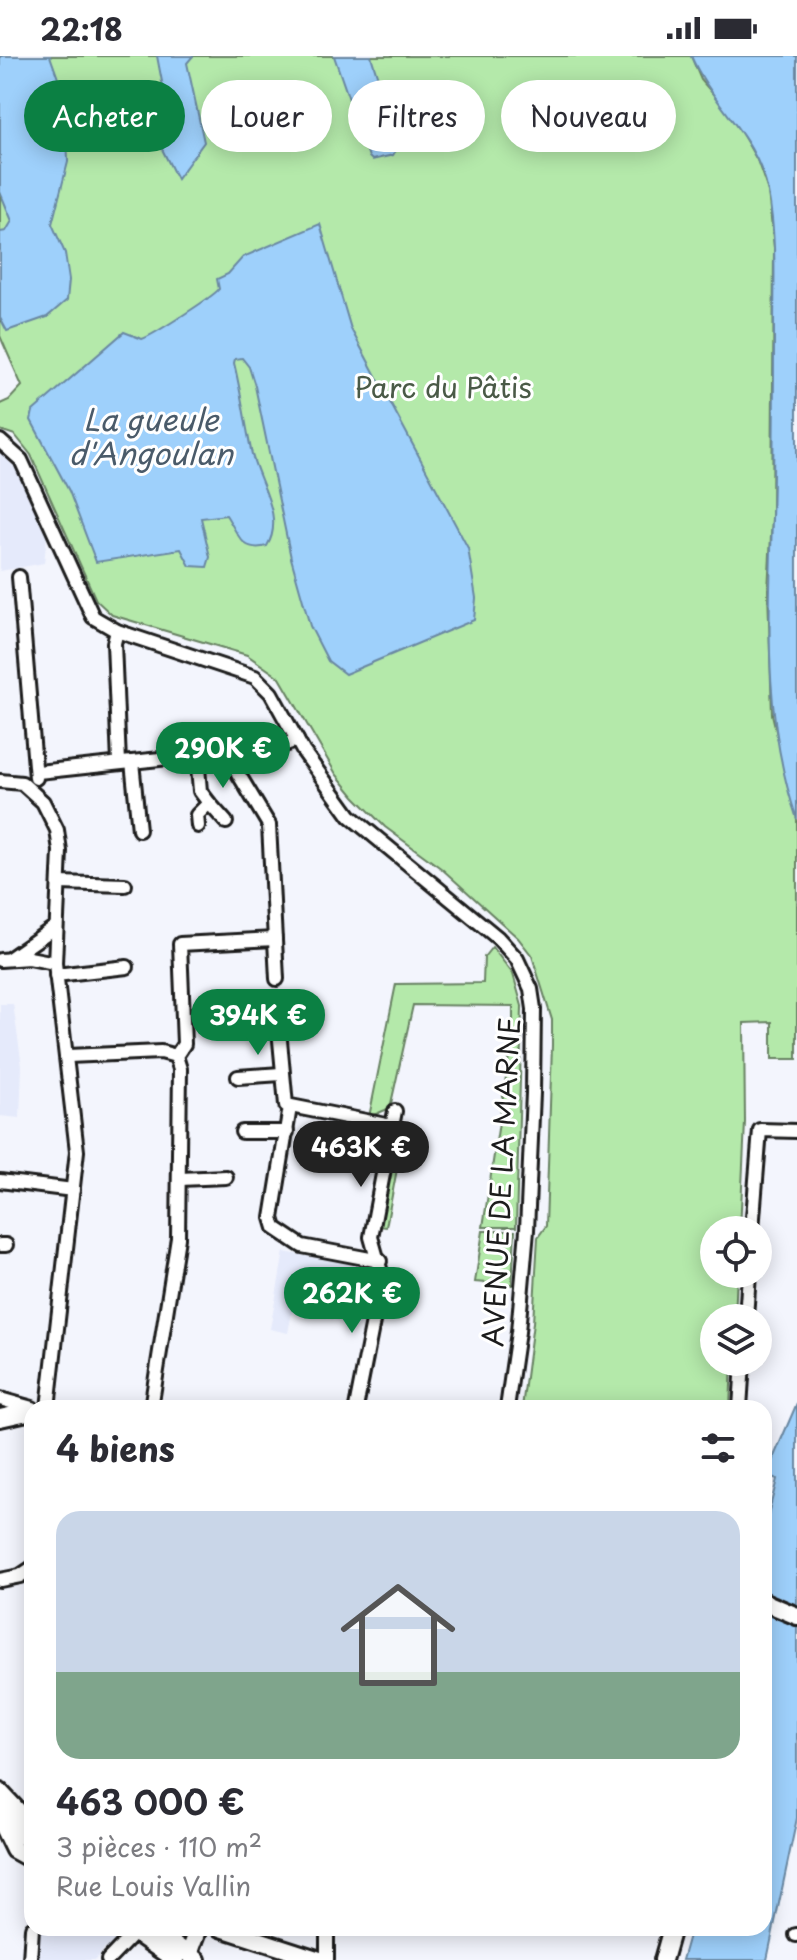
<!DOCTYPE html>
<html lang="fr">
<meta charset="utf-8">
<style>
body{margin:0;font-family:"Playpen Sans",sans-serif;background:#f2f2f3;color:#2b2b33;height:100vh;display:flex;flex-direction:column;font-size:30px;white-space:nowrap}
*{box-sizing:border-box;margin:0}
p{font-size:26px;color:#7c7c81}
.icon{flex:none;width:44px;height:44px;fill:none;stroke:currentColor;stroke-width:2;stroke-linecap:round;stroke-linejoin:round}
.map{position:relative;flex:1;overflow:hidden}
.drawer{position:absolute;left:24px;top:1344px;width:748px;height:536px;display:flex;flex-direction:column;background:#fff;border-radius:24px;box-shadow:0 4px 20px #0003}
.drawer>*{flex:none}
.guide{position:absolute;left:24px;top:24px;width:750px;height:72px;display:flex;gap:16px}
.buttons{position:absolute;left:700px;top:1160px;display:grid;gap:16px}
.buttons a{display:grid;place-items:center;width:72px;height:72px;border-radius:50%;background:#fff;box-shadow:0 4px 20px #0003;font-size:40px}
.price{position:absolute;translate:-50% -68px;padding:0 18px;border-radius:28px;background:#0b8043;color:#fff;font-size:26px;line-height:52px;filter:drop-shadow(0 2px 4px #0008)}
.price::after{content:'';position:absolute;left:50%;top:48px;width:24px;height:18px;margin-left:-12px;background:inherit;clip-path:polygon(0 0,100% 0,50% 100%)}
.price.current{background:#222;color:#fff}
ul{padding:0;list-style:none}
li{display:grid;align-content:center;gap:16px;height:424px;padding:0 32px}
li+li{border-top:2px solid #e1e1e2}
li span{display:grid;place-items:center;height:248px;border-radius:24px;color:#555}
li>.icon{margin-inline-start:auto}
span .icon{width:144px;height:144px;fill:#fffc;stroke-width:1}
li b{font-size:34px}
h2{display:flex;justify-content:space-between;align-items:center;height:96px;padding:0 32px;font-size:34px}
.tag{padding:0 28px;border-radius:36px;background:#fff;box-shadow:0 4px 20px #0003;font-size:28px;line-height:72px}
.tag.current{background:#0b8043;color:#fff}
.status{display:flex;justify-content:space-between;align-items:center;height:56px;padding:0 40px;background:#fff;direction:ltr}
.status svg{height:22px;fill:currentColor}
.map>svg:first-child{display:block}
.built{fill:#e5eafb}
.green{fill:#b4e9aa;stroke:#688263;stroke-width:2}
.water{fill:#9ed0fb;stroke:#6a88a2;stroke-width:2}
.lines{fill:none;stroke-linecap:round;stroke-linejoin:round}
.minor-casing{stroke:#1c1c1c;stroke-width:18}
.major-casing{stroke:#1c1c1c;stroke-width:22}
.minor{stroke:#fff;stroke-width:12}
.major{stroke:#fff;stroke-width:16}
.labels{text-anchor:middle;dominant-baseline:central;stroke-width:6;stroke-linejoin:round;paint-order:stroke}
.park-label{font-size:28px;fill:#4a5a47;stroke:#fff}
.street-label{font-size:28px;fill:#1c1c1c;stroke:#fff}
.water-label{font-size:30px;font-style:italic;fill:#4a5b6a;stroke:#fff}
</style>
<div class="status"><b>22:18</b><svg viewBox="0 0 49 12"><path d="M0 12V9h3v3zM5 12V6h3v6zM10 12V3h3v9zM15 12V0h3v12zM26 1h20v11H26zM47 4h2v5h-2z"/></svg></div>
<div class="map">
<svg width="797" height="1904" viewBox="0 0 797 1904">
<rect width="100%" height="100%" fill="#f3f5fd"/>
<filter id="ink" filterUnits="userSpaceOnUse"><feTurbulence type="fractalNoise" baseFrequency=".0125" numOctaves="2"/><feDisplacementMap in="SourceGraphic" scale="16" xChannelSelector="R" yChannelSelector="G"/><feConvolveMatrix kernelMatrix="1 2 1 2 8 2 1 2 1" color-interpolation-filters="sRGB"/></filter>
<g filter="url(#ink)">
<g class="built">
<path d="M0,395L21,419L47,479L44,507L0,515Z"/>
<path d="M0,948H13L22,1010L20,1062L0,1060Z"/>
<path d="M284,1196L370,1212L361,1269L292,1256L288,1277L270,1273Z"/>
<path d="M37,1872H111L118,1883L110,1896L105,1892L95,1904H35Z"/>
</g>
<g class="green">
<path d="M0,0H691L701,24L732,60L757,104L768,135L774,192L772,461L768,535L772,658L797,763V1003H772V966L744,967L745,1066L740,1174H714V1218H737L735,1262H714V1306H732L730,1352H522L533,1267L538,1181L546,1170L552,989V964L532,900L518,882L442,813L385,771L354,740L336,718L280,622L247,599L112,559L96,544L31,399L15,379L0,374V348L9,344L22,330L0,280Z"/>
<path d="M492,891L513,918L522,950L516,1171H483L513,975V950L413,949L390,1052L369,1061L396,928L483,927L484,901Z"/>
<path d="M393,1091L401,1092L386,1171L378,1170Z"/>
<path d="M483,1175H515L512,1229L475,1226Z"/>
</g>
<g class="water">
<path d="M0,0H50L66,45L68,106L52,168L65,197L69,224L67,244L47,261L7,275L0,262V176L6,175L12,165L0,136Z"/>
<path d="M157,0H193L187,7L204,86L177,123L145,59L163,31Z"/>
<path d="M334,0H371L399,89L393,99L372,104L369,101Z"/>
<path d="M691,0H797V763C763,665 769,564 772,464C774,401 774,338 774,275C774,229 777,181 768,136C757,81 712,49 691,0Z"/>
<path d="M320,168L351,273L468,492L476,542L474,564L345,618L328,605L310,570L291,502L255,330L249,311L242,302L235,303L234,307C241,336 245,365 251,394C256,423 286,460 267,490C241,497 238,477 226,459L201,462L210,501L207,511L190,510L181,493L96,506L69,435L31,364L33,355L124,276L142,283C152,280 214,240 219,233L217,223L228,218L243,201Z"/>
<path d="M797,1347V1762L767,1904H682L691,1872H764V1476L777,1423L772,1421V1405Z"/>
</g>
<g class="lines">
<g class="minor-casing">
<g id="minor">
<path d="M0,385L21,404L93,561L117,575L255,621L271,637L303,695L350,760L498,882L517,903L531,933L534,953L533,1037L527,1174L518,1276L507,1352"/>
<path d="M19,521L36,722"/>
<path d="M117,575L114,587L119,707"/>
<path d="M229,696L230,704L269,769L277,923"/>
<path d="M197,699L200,735L209,747L197,759L198,770"/>
<path d="M132,706L139,774"/>
<path d="M38,716L281,690L297,684"/>
<path d="M0,725L22,727L43,746L57,774L60,795L55,907L77,1095L48,1352"/>
<path d="M209,747L226,766"/>
<path d="M59,827L125,829"/>
<path d="M9,903L55,871"/>
<path d="M0,904L29,902L55,907"/>
<path d="M56,919L127,911"/>
<path d="M230,965L278,963L286,1049L391,1070"/>
<path d="M68,1000L161,996L176,1000"/>
<path d="M238,1021L281,1018"/>
<path d="M290,1051L272,1162L275,1172L302,1190L380,1205"/>
<path d="M242,1076H287"/>
<path d="M180,1123L226,1121"/>
<path d="M0,1125L73,1134"/>
<path d="M752,1174L760,1074L797,1075"/>
<path d="M0,1189H6"/>
<path d="M746,1262L749,1218"/>
<path d="M0,1343L32,1352"/>
<path d="M151,1352L178,1182L180,1013L176,1000L184,988L180,888L275,883"/>
<path d="M356,1352L382,1220L371,1181L395,1055"/>
<path d="M740,1352L743,1306"/>
<path d="M0,1524L20,1520L32,1512"/>
<path d="M796,1879H797"/>
<path d="M30,1904L32,1872"/>
<path d="M108,1904L135,1876"/>
<path d="M327,1904V1872"/>
</g>
</g>
<g class="major-casing">
<g id="major">
<path d="M0,1362L32,1355"/>
<path d="M764,1546L797,1560"/>
<path d="M0,1736L32,1770"/>
<path d="M1,1756L32,1789"/>
<path d="M0,1765L14,1794L32,1804"/>
<path d="M129,1872L175,1904"/>
<path d="M151,1872L197,1904"/>
<path d="M221,1872L320,1904"/>
<path d="M193,1901L191,1893L199,1872"/>
<path d="M663,1904L672,1872"/>
</g>
</g>
<use href="#minor" class="minor"/>
<use href="#major" class="major"/>
</g>
</g>
<g class="labels">
<g class="park-label">
<text x="443" y="330">Parc du Pâtis</text>
</g>
<g class="street-label">
<text transform="translate(500 1126) rotate(-87)">AVENUE DE LA MARNE</text>
</g>
<g class="water-label">
<text x="151" y="362">La gueule<tspan x="151" dy="34">d'Angoulan</tspan></text>
</g>
</g>
</svg>
<div class="buttons">
<a><svg class="icon" aria-label="locate" viewBox="0 0 24 24"><circle cx="12" cy="12" r="6"/><path d="M12 2v4M12 18v4M2 12h4M18 12h4"/></svg></a>
<a><svg class="icon" aria-label="layers" viewBox="0 0 24 24"><path d="M12 4l9 5-9 5-9-5zM3 14l9 5 9-5"/></svg></a>
</div>
<b class="price" style="left:223px;top:734px">290K €</b>
<b class="price" style="left:258px;top:1001px">394K €</b>
<b class="price current" style="left:361px;top:1133px">463K €</b>
<b class="price" style="left:352px;top:1279px">262K €</b>
<div class="guide">
<a class="tag current">Acheter</a>
<a class="tag">Louer</a>
<a class="tag">Filtres</a>
<a class="tag">Nouveau</a>
</div>
<section class="drawer">
<h2>4 biens<svg class="icon" aria-label="filters" viewBox="0 0 24 24"><path d="M4 7h16M4 17h16"/><circle cx="9" cy="7" r="2"/><circle cx="15" cy="17" r="2"/></svg></h2>
<ul>
<li><span style="background:linear-gradient(#c9d6e8 65%,#7fa58c 0)"><svg class="icon" aria-label="home" viewBox="0 0 24 24"><path d="M3 11l9-7 9 7M6 9v11h12V9"/></svg></span><div><b>463 000 €</b><p>3 pièces · 110 m²</p><p>Rue Louis Vallin</p></div></li>
</ul>
</section>
</div>
